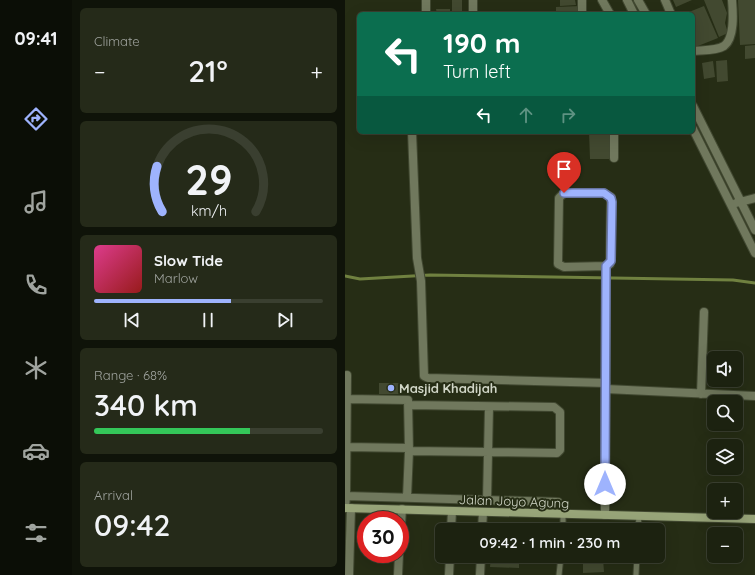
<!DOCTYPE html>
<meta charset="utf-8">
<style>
:root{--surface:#1c2210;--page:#252a19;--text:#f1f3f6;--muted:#a0a49f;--line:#3a3f30;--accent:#9eb3fd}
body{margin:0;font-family:Quicksand,sans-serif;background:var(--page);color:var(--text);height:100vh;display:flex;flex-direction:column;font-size:15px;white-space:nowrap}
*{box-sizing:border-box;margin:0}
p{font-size:13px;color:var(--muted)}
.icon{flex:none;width:22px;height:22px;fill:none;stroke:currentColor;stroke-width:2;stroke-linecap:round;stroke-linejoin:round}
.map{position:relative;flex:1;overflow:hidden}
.side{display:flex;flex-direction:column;gap:8px;padding:8px;background:#0f1309;width:273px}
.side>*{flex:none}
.top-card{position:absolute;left:12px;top:12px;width:338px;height:122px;border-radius:6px;box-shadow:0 4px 16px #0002,0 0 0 1px var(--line);background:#0b6e4f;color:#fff;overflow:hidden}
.tools{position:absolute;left:362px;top:351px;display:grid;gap:8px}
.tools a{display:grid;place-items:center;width:36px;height:36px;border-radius:6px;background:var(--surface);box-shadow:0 4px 16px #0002,0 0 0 1px var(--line);font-size:20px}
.speed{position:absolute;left:12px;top:511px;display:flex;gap:8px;font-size:20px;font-weight:700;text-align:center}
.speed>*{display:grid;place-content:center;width:52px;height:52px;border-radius:50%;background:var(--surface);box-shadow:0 4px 16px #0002,0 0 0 1px var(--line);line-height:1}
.speed .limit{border:6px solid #d22;background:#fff;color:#111}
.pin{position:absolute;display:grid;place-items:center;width:34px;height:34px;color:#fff;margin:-41px -17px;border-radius:50% 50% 50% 0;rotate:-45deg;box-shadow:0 0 4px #0007}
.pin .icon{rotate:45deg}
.me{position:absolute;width:44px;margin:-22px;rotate:0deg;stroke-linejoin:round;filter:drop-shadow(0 0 3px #0008)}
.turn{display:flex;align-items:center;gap:14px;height:84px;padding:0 20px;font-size:18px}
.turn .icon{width:52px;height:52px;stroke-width:2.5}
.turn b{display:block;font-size:28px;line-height:34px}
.lanes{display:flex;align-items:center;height:38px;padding:0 20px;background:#0003;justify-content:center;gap:20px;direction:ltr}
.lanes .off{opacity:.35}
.big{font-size:30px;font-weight:600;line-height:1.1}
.side .card{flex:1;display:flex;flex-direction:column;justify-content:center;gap:6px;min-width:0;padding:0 14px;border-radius:6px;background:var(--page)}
.side .dial{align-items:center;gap:0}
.dial svg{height:104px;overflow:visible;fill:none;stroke:var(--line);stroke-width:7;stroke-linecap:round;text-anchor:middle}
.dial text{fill:var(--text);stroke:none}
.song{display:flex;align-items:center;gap:12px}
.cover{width:48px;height:48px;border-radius:6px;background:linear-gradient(135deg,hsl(330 70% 55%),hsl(0 70% 35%))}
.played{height:4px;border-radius:2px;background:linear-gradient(90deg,var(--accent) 60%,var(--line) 60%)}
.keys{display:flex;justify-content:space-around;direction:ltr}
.heat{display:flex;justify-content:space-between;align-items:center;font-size:22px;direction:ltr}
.charge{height:6px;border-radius:3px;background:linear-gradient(90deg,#34c759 68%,var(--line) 0)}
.trip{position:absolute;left:90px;top:523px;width:230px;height:40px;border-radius:6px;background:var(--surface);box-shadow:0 4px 16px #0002,0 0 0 1px var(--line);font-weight:600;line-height:40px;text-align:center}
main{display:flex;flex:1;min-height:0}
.dock{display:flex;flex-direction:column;width:72px;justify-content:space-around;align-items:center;background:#0b0e06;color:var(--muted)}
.dock .icon{width:28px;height:28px}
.dock .on{color:var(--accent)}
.dock b{font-size:18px;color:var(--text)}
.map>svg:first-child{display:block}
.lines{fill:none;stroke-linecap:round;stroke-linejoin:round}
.stream{stroke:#708140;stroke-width:3}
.building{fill:#424930}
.service-casing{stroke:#414831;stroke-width:7}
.minor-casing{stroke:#414831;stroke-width:10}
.secondary-casing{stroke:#414831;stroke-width:10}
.service{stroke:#70785d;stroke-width:5}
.minor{stroke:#70785d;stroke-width:8}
.secondary{stroke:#98a579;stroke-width:8}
.route-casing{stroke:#6774a4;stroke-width:10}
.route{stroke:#9eb3fd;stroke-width:7}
.poi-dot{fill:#9eb3fd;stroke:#262d15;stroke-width:1.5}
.labels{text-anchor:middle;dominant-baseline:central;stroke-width:4;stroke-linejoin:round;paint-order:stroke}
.poi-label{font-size:13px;font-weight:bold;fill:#d1d6c7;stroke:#262d15;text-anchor:start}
.street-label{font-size:13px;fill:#d1d6c7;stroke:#262d15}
</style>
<main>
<nav class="dock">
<b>09:41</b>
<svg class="icon on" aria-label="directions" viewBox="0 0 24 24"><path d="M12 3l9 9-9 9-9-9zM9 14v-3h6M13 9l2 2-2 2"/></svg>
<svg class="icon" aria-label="music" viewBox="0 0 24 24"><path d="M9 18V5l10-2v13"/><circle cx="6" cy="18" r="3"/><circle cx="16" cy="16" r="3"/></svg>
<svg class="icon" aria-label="phone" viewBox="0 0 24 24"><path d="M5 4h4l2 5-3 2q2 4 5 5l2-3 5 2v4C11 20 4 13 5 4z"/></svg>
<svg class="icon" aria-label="climate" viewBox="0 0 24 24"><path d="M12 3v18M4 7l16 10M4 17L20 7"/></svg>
<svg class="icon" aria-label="car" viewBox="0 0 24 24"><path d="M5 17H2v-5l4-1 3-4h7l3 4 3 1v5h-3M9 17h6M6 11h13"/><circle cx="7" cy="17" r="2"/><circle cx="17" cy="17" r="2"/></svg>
<svg class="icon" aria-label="filters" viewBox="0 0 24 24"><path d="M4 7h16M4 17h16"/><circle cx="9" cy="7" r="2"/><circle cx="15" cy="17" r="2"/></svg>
</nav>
<section class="side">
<div class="card"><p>Climate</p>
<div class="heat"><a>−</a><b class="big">21°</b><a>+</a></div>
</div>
<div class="card dial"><svg viewBox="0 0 100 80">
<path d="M14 69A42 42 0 1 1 86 69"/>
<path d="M14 69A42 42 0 0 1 10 34" stroke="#9eb3fd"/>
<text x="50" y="56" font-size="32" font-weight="700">29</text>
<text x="50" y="72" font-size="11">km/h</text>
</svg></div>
<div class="card">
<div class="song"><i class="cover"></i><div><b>Slow Tide</b><p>Marlow</p></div></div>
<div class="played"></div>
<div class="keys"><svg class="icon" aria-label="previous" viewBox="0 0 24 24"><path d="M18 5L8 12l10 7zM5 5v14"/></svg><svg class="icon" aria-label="pause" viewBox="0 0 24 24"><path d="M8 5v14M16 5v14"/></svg><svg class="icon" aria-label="next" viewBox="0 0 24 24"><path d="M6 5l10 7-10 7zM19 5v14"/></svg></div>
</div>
<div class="card"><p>Range · 68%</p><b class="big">340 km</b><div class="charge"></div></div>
<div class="card"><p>Arrival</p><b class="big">09:42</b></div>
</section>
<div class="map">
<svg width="410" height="575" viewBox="0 0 410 575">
<rect width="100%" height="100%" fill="#262d15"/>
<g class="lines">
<path class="stream" d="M0 276 15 279 85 275 388 280 410 283"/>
</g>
<path class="building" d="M107 0H117V14H107Z
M215 0H230L231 5 215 6Z
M328 0H347L331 7Z
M359 0H377L382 13 380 23 383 33 374 37Z
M393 0H410V44L395 45Z
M236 6V14H211V7Z
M359 6 373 38 348 48V14H339Z
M91 9H105V14H92Z
M410 45V58L400 59V46Z
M382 60 383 81 372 82 371 61Z
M368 61 370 77 359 79 357 63Z
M244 132H264V159H245Z
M34 383H57V394H34Z
M146 556 174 557V568L145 567Z
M238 558H258L259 572 238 573Z"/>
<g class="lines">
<g class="service-casing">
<path id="service" d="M218 530V514
M293 530 294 516
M214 575 216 556
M291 575 292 556"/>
</g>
<g class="minor-casing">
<path id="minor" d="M81 0V14
M128 0V14
M257 0 265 14
M282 0 289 14
M293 0 301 14
M320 0 326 14
M237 14V0
M348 51C358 50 371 51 379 46 390 38 388 12 387 0
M348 106 410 230
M348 129 410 253
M67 132 72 258 76 281 79 376 83 378 261 383
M269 132V158
M219 193H259L266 197 265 264 261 266 219 267 213 264 214 198Z
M391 203 410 198
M261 389 410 396
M356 394 359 312
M2 399 63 400 64 451 212 453 215 450V412L209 407 64 405
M1 447 64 448
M1 496 2 375
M62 497 64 451
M142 500 144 407
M0 508 1 496 213 502
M260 515 261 266
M106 530 107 511
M137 530 138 512
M55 540 57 509
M4 575 6 508
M53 575 54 554
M104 575 105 556
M135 575 136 556"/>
</g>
<g class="secondary-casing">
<path id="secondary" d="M0 508 410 519"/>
</g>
<use href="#service" class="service"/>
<use href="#minor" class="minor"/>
<use href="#secondary" class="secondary"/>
</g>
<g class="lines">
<g class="route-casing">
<path id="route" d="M219 193H259L266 198 267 202 266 261 261 266 260 484"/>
</g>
<use href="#route" class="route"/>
</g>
<circle class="poi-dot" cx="46" cy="388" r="4"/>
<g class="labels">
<g class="poi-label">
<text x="54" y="388">Masjid Khadijah</text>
</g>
<g class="street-label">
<text transform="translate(169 501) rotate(2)">Jalan Joyo Agung</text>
</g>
</g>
</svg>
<div class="tools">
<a><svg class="icon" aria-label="sound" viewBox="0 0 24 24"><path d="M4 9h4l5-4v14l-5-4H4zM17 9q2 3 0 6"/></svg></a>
<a><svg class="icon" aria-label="search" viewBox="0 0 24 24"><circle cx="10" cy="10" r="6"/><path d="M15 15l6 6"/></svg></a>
<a><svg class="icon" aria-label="layers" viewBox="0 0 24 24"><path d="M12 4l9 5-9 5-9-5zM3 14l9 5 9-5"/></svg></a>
<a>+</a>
<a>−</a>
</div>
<div class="speed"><div class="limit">30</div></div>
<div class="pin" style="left:219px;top:193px;background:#d93025"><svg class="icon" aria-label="arrive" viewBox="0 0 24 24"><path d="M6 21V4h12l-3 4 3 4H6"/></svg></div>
<svg class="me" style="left:260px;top:484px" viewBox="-20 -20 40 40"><circle r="19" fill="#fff"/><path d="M0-13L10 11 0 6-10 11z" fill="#9eb3fd"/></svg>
<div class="trip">09:42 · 1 min · 230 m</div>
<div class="top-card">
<div class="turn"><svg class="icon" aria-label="left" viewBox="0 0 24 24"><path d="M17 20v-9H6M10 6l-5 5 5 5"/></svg><div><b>190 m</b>Turn left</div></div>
<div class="lanes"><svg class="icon" aria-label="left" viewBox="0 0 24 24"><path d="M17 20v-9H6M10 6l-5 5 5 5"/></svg><svg class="icon off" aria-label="ahead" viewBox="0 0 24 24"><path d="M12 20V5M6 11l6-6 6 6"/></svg><svg class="icon off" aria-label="right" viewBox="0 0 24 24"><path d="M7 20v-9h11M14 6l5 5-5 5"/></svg></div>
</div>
</div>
</main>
